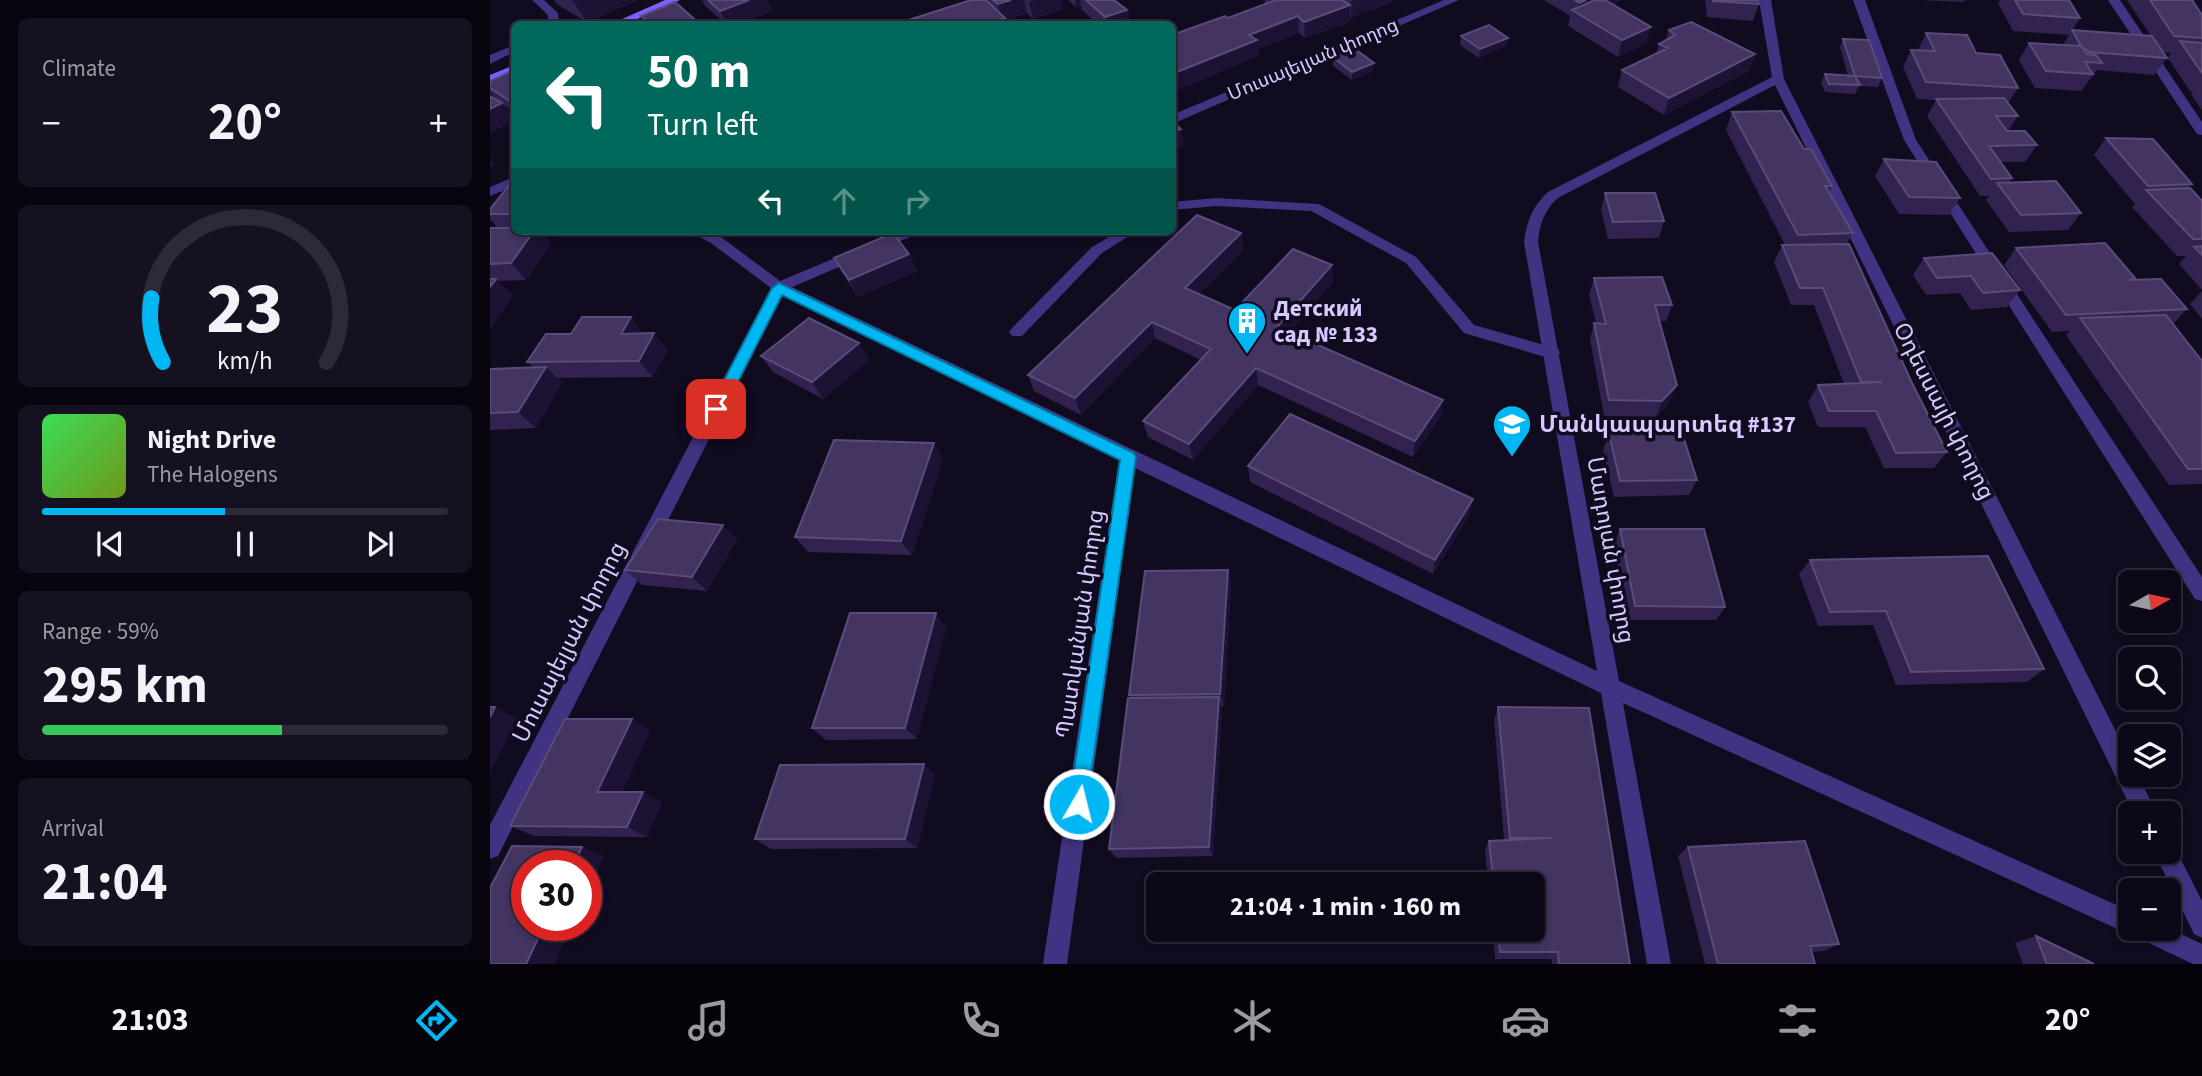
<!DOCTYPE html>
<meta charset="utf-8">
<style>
:root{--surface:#0d0817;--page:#161120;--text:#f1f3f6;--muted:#9a9aa1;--line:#2d2936;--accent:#00b7f4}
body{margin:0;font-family:"Source Sans 3","Noto Sans Armenian",sans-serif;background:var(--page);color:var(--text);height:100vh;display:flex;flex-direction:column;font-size:26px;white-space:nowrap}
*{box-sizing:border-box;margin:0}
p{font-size:23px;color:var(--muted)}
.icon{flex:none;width:38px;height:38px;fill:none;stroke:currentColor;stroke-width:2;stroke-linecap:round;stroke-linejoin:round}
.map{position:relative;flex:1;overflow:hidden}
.sheet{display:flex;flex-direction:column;gap:18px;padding:18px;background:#07040d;width:490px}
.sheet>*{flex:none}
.guide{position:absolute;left:21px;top:21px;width:665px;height:214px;border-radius:10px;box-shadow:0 4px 10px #0003,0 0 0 2px var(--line);background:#00695c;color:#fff;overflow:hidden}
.needle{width:46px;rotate:81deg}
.controls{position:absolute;left:1628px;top:570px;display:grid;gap:14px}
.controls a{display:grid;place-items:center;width:63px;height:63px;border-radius:10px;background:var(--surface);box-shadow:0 4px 10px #0003,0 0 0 2px var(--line);font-size:35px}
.speed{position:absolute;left:21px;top:850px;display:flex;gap:14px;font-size:35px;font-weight:700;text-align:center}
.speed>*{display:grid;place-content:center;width:91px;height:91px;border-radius:50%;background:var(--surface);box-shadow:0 4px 10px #0003,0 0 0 2px var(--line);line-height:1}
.speed .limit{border:10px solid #d22;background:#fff;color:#111}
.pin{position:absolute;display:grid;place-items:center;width:60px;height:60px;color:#fff;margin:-30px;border-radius:14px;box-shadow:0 4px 10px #0006}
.me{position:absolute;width:77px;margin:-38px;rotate:8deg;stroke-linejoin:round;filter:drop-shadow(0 0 5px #0008)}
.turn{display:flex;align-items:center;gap:24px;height:147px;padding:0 21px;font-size:32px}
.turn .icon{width:91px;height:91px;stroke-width:2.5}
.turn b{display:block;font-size:49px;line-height:60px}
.lanes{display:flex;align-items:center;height:66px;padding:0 21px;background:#0003;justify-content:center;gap:35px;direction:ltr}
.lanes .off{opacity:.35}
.big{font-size:52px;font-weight:700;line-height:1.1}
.sheet .card{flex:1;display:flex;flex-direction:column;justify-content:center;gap:10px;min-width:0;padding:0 24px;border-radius:10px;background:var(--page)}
.sheet .dial{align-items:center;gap:0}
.dial svg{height:182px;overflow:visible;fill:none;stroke:var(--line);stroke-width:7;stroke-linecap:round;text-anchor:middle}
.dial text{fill:var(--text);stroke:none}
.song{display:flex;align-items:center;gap:21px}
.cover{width:84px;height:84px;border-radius:10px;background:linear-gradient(135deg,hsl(130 70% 55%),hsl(80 70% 35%))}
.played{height:7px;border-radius:4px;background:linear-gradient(90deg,var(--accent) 45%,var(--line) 45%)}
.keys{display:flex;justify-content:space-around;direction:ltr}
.heat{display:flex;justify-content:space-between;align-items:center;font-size:38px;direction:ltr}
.charge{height:10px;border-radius:5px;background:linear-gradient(90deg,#34c759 59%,var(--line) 0)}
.trip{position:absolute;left:656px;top:872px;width:399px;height:70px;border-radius:10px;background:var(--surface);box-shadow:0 4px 10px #0003,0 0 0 2px var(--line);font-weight:700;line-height:70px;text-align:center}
.tab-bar{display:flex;height:112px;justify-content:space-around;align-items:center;background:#050309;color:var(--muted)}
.tab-bar .icon{width:49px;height:49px}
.tab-bar .active{color:var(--accent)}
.tab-bar b{font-size:32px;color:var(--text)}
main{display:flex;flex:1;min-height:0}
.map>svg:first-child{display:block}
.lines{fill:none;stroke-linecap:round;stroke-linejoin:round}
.lane{fill:#413282;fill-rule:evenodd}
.street{fill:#413282;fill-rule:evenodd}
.secondary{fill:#7c60ff;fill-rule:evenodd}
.wall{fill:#31224f}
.shaded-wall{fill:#1d1134}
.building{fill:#433462;stroke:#5a4b7b;stroke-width:2}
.route{fill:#00b7f4;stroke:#00779f;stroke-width:2}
.labels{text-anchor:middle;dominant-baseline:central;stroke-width:7;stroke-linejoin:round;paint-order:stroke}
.far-street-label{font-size:19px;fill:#d7c9ff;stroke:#110b1f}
.poi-label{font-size:23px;font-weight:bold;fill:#d7c9ff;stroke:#110b1f;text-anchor:start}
.street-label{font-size:23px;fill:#d7c9ff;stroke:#110b1f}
</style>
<main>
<section class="sheet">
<div class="card"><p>Climate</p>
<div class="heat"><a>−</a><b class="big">20°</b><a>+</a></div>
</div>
<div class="card dial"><svg viewBox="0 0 100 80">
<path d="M14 69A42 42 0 1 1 86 69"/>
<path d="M14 69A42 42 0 0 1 9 41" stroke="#00b7f4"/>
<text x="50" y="56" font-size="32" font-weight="700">23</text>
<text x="50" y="72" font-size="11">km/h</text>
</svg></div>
<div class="card">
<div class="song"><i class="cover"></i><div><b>Night Drive</b><p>The Halogens</p></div></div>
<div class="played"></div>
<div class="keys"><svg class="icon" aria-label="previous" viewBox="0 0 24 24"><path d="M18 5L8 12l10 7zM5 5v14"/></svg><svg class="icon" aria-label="pause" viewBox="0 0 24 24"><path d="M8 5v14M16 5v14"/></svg><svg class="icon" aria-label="next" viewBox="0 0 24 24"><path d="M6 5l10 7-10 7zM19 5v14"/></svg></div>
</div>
<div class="card"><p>Range · 59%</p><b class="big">295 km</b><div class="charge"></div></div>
<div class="card"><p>Arrival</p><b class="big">21:04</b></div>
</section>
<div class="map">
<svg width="1712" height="964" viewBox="0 0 1712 964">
<rect width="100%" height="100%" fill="#110b1f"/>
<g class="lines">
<path class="lane" d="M42 0H54L68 13 69 24H57L59 21 57 14Z
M24 45V52L0 64V55Z
M726 198 829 204 926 257 984 325 1068 349 1070 353 1062 359 974 333 916 263 821 211 726 206 682 210V202Z
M629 231H647L612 253 532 336H522L519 332 522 328 602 247Z"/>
<path class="street" d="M954 0H969L682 124V115Z
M1269 0H1281L1294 79 1640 759V775H1648L1667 814H1644L1285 85 1068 198C1054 211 1050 223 1048 242L1129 681 1640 911V929L1678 928 1712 944V964H1703L1646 937 1644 933 1640 935 1632 931 1133 703 1181 964H1157L1111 693 645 468 577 964H553L629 460 292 295 8 856 0 859V825L281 288 221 243 199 231H218L231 237 290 281 409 231H429L427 234 302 287 1107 671 1034 242C1037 221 1042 207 1058 192L1282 77Z
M1363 0H1375L1426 140 1712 577V601L1705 599 1414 140Z
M1618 0H1630L1712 122V135L1707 134Z
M24 177V186L0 196V187Z
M1678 842 1683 844 1712 901V938L1704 934 1664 852H1678Z"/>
<path class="secondary" d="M175 0H190L136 24H121Z
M24 65V73L0 83V75Z"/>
</g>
<path class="wall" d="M64 0H148L97 22 68 5Z
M212 0H277L283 11 247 24H236L215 6Z
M499 0H571L573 9 543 19 537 13 516 20 517 24H406L501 5Z
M578 0H624L637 10 640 24H608L592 10 591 6 586 7Z
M775 0H902V2L860 18V22L815 38 809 33 768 49V56L683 92 685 102 682 103V35L738 18 775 4Z
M1054 0H1132L1126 1V4L1123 5 1156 44 1128 57 1078 26 1080 16Z
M1215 0H1268L1269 4 1263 21 1217 17Z
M1429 0H1475L1473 2Z
M1510 0H1579L1590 18 1579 35 1523 31 1508 3Z
M1637 0H1705L1703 2 1712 15V110L1701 94 1703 92 1700 91 1678 58 1681 53 1673 52 1677 58 1664 75 1607 70 1591 91 1545 88 1529 60 1539 43 1573 45 1582 30 1661 36Z
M151 16 210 24H156Z
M1179 30 1265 54 1259 71 1174 115 1128 87 1132 70 1166 54 1169 44 1176 40Z
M1436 33 1486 53 1528 88 1518 103 1528 116 1518 131 1547 145 1535 162H1511L1522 178 1519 183 1591 213 1578 230 1519 232 1496 200 1499 196H1490L1437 116 1446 100 1427 99 1413 67 1421 50H1428Z
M971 36 1018 38 1016 46 989 58 970 45Z
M1353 39 1392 78 1388 87 1369 86 1365 94 1335 92 1331 83 1335 74 1358 76 1350 47Z
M843 57 884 63V71L862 80 843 66Z
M24 70V112L14 105 24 120 0 133 6 100 0 92V81Z
M1242 112 1314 149 1342 186 1339 193 1363 233 1356 244 1422 383 1457 452 1444 468H1394L1375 427H1328L1318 402 1328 385 1354 384 1324 305H1301L1284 262 1292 245H1295L1236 130Z
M1616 138 1702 184 1698 188 1712 201V290L1689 264 1696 256H1687L1642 207 1646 203H1644L1604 155Z
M1394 159 1470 198 1459 215 1409 214 1385 176Z
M24 183V231H53H49L61 244 36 280 8 281 23 296 0 328V228H8L0 219V209Z
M1115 193 1174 221 1169 238 1118 239 1111 210Z
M751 233 753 250 709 294 745 310 842 265 843 282 799 332 951 416 923 457 768 385 703 460 658 437 653 421 711 360 665 338 591 415 544 391 538 375Z
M1526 248 1645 278 1644 280 1697 309 1683 324 1712 361V484L1679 485 1576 335 1580 331 1562 332 1514 265Z
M419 254 427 271 368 297 353 274 344 258Z
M1434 258 1530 290 1517 307 1481 310 1470 293 1436 295 1423 275Z
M1104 278 1182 305 1176 321H1169L1180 402 1166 417 1114 416 1100 339 1104 323H1106L1099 295Z
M1712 291V319L1700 304Z
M155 334 178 350 163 377 67 378 72 383 46 428 0 430V369L43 367 37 362Z
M369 343 379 360 333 399 283 372 271 356Z
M1119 434 1207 480 1199 495 1124 497 1113 450Z
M453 459 422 555 318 552 305 537Z
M758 466 980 514 943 574 760 482Z
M1130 529 1235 607 1226 620H1138L1124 544Z
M247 540 217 591 152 585 135 570Z
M1320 560 1554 669 1537 682 1406 685 1383 625 1328 626 1309 574Z
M738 570 741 584 734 706H731L732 709 723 856 626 858 619 849 641 698 639 695Z
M456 627 427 739 336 740 322 728Z
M1008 707 1140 964H1062L1061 959H1005L1003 929H1043V884H998L995 850 999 841 1014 840 1004 720Z
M142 719 160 731 132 792 172 802 157 837 44 836 20 826Z
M445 775 427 848 281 849 265 839Z
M1198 847 1349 944 1334 951 1321 952 1325 964H1215L1188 856Z
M1546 936 1604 964H1533L1525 943Z"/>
<path class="shaded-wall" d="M82 0H148L97 22Z
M259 0H277L283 11 247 24H238L230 11Z
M521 0H534L537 13 516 20 517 24H495L512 19 508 4Z
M545 0H571L573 9 543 19 539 2Z
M585 0H590L591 6 586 7Z
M865 0H902V2L861 18V2Z
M1096 0H1127L1126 4 1093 17 1087 13 1089 3Z
M860 5V22L815 38 814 22Z
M637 10 640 24H617L615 17Z
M808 16 809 33 768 49V56L683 92 685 102 682 103V74L759 35Z
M1161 27 1156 44 1128 57 1132 40Z
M1018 38 1016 46 989 58 990 49Z
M1265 54 1259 71 1174 115 1179 98Z
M884 63V71L862 80V72Z
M24 99V107L20 101Z
M12 103 24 120 0 133V109Z
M691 129 694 146 682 150V132Z
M0 158 5 164 0 167Z
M44 231H49L61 244 36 280 21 263Z
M751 233 753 250 698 305 695 288Z
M419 254 427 271 368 297 359 280Z
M842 265 843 282 788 344 787 327Z
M6 279 23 296 0 328V287Z
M141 317 155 334H131Z
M662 322 665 338 591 415 585 398Z
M164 333 178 350 163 377 149 361Z
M369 343 379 360 333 399 322 382Z
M56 367 72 383 46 428 28 412Z
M766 368 768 385 703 460 699 444Z
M1187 385 1180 402 1166 417 1172 401Z
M953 400 951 416 923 457 925 441Z
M444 443 453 459 422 555 411 541Z
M983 499 980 514 943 574 945 560Z
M233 525 247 540 217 591 202 577Z
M738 570 741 584 734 706 730 694Z
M446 613 456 627 427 739 415 728Z
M729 697 732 709 723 856 719 847Z
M5 707 28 719 0 773V717Z
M142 719 160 731 128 802 107 792Z
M434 764 445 775 427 848 415 839Z
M153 792 172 802 157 837 137 827Z
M92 847 114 856 96 894V866H83Z
M54 926H82L64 964H36Z"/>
<path class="building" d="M218 0H259L230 11Z
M481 0H496L515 18 495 24H489L486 22 479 24H406Z
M503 0H521L508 4Z
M596 0H624L637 10 615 17Z
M786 0H852L860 5 814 22 808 16 759 35 767 40 682 74V35L735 16 738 18Z
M1085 0H1096L1089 3Z
M1105 0H1115L1161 27 1132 40 1082 10Z
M1223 0H1268L1269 4 1223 1Z
M1525 0H1579L1590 18 1533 14Z
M1660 0H1702L1712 15V38L1684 36Z
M185 2 210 24H162L151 16Z
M1201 22 1265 54 1179 98 1132 70 1178 48 1169 44 1185 35 1179 30Z
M999 25 1018 38 990 49 971 36Z
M1582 30 1662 36 1677 58 1599 52 1591 46 1597 54 1606 55 1612 63 1595 62 1603 74 1556 71 1539 43 1591 46Z
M1436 33 1477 35 1486 53 1510 55 1528 88 1436 82 1421 50 1445 51Z
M1353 39 1379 40 1392 78 1365 76Z
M1690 41 1712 43V73Z
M865 49 884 63 862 72 843 57Z
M24 70V99L20 101 0 88V81Z
M1335 74 1365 76 1370 85 1339 84Z
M0 96 12 103 0 109Z
M1514 98 1528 116H1506L1517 131H1535L1547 145 1499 146 1522 178 1501 179 1446 99Z
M1291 111 1314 149H1321L1342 186H1335L1363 233 1308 235 1242 112Z
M682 121 691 129 682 132Z
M1616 138 1663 139 1702 184 1658 186Z
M1394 159 1446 162 1470 198 1419 197Z
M1566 181 1591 213 1531 215 1507 183Z
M21 183H24V214H0V209Z
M1700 188 1712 201V239H1703L1656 190Z
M1115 193H1165L1174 221 1123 222Z
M707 215 751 233 695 288 745 310 803 249 842 265 787 327 953 400 925 441 766 368 699 444 653 421 721 349 662 322 585 398 538 375Z
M0 228H24V231H44L21 263 0 264Z
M403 233 419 254 359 280 344 258Z
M1615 243 1645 278 1639 280 1671 279 1697 309 1576 315 1526 248Z
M1359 244 1422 383 1457 452 1406 453 1386 411H1339L1328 385 1392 382H1371L1333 288H1310L1292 245Z
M1712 246V255L1704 247Z
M1502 253 1530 290 1493 293 1481 276 1447 278 1434 258Z
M1172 277 1182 305H1165L1187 385 1172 401 1119 400 1104 323 1116 324 1104 278Z
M0 279H6L0 287Z
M1676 315 1712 361V469H1698L1590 318Z
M92 317H141L131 334 164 333 149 361 37 362 56 334H81Z
M319 318 369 343 322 382 271 356Z
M56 367 28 412 0 413V369Z
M800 414 983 499 945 560 758 466Z
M1192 433 1207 480 1130 481 1119 434Z
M344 440 444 443 411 541 305 537Z
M168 519 233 525 202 577 135 570Z
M1130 529H1214L1235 607 1145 606Z
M1498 556 1554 669 1421 672 1396 611 1340 612 1320 560Z
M738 570 730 694 639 695 655 571Z
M360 613H446L415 728H322Z
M729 697 719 847 619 849 638 698Z
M0 707H5L0 717Z
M1008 707 1099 708 1140 964H1069L1068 952H1010L1008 929H1043V884H1004L999 841 1062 838H1020Z
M75 719H142L107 792H153L137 827 20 826Z
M434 764 415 839H265L290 765Z
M1315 841 1349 944 1320 946 1325 964H1228L1198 847Z
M22 846 92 847 83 866H37V926H54L36 964H0V888Z
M1546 936 1604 964H1557Z"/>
<path class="route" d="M289 283 644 453 646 457 596 811 589 814 582 811 579 804 630 460 292 295 232 413H221L219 409 282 288Z"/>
<defs>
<g id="building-pin" transform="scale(2.0125)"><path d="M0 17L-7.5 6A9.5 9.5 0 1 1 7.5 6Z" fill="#00b7f4" stroke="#110b1f"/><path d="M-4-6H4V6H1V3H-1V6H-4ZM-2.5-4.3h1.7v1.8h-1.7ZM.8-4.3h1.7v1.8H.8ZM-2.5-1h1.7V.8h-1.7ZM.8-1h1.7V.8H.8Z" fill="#fff"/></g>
<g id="school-pin" transform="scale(2.0125)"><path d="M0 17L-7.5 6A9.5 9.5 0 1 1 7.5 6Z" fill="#00b7f4" stroke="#110b1f"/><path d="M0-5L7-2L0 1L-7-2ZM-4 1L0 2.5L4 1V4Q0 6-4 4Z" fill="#fff"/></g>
</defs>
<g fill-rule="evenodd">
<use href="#building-pin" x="757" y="321"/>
<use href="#school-pin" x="1022" y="424"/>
</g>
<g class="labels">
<g class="far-street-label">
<text transform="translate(823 60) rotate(-23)">Մուսայելյան փողոց</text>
</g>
<g class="poi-label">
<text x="784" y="308">Детский<tspan x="784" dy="26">сад № 133</tspan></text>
<text x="1049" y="424">Մանկապարտեզ #137</text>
</g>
<g class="street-label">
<text transform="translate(1454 411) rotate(63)">Օդեսսայի փողոց</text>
<text transform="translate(1121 550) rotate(80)">Մադոյան փողոց</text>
<text transform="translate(590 624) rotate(-82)">Պատկանյան փողոց</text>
<text transform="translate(79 642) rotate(-63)">Մուսայելյան փողոց</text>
</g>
</g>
</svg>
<div class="controls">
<a><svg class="needle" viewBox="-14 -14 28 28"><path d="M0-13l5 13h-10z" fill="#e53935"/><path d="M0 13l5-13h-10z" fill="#9a9aa1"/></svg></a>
<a><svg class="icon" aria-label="search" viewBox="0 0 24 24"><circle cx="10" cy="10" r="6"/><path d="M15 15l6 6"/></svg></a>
<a><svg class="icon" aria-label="layers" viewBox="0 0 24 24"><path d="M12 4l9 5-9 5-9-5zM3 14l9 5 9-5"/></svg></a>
<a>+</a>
<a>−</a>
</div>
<div class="speed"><div class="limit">30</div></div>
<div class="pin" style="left:226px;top:409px;background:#d93025"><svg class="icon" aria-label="arrive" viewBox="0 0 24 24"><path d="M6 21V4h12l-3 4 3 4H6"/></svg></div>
<svg class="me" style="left:589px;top:804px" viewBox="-20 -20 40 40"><circle r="17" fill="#00b7f4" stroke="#fff" stroke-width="3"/><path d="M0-11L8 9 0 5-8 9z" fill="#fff"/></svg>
<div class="trip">21:04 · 1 min · 160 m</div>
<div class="guide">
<div class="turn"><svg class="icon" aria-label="left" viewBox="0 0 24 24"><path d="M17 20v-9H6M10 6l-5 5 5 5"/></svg><div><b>50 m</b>Turn left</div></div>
<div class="lanes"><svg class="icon" aria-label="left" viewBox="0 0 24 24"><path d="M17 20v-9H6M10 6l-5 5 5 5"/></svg><svg class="icon off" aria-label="ahead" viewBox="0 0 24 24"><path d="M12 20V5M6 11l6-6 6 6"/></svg><svg class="icon off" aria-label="right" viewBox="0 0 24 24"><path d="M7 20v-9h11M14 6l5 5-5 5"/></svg></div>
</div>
</div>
</main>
<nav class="tab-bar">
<b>21:03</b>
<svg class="icon active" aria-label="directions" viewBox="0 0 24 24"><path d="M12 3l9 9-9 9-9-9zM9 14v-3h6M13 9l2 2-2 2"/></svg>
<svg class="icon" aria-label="music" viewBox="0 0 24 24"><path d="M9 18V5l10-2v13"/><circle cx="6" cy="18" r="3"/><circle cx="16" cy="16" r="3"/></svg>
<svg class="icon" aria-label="phone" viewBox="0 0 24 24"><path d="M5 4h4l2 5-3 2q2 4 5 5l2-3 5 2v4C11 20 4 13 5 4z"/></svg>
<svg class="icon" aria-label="climate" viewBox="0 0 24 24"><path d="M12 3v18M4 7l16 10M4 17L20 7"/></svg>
<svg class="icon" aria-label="car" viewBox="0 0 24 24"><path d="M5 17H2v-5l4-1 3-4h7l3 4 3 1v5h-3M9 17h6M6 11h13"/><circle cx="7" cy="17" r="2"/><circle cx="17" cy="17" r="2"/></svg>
<svg class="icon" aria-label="filters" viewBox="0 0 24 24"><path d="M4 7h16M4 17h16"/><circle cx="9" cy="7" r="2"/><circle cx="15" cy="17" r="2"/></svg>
<b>20°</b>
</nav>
